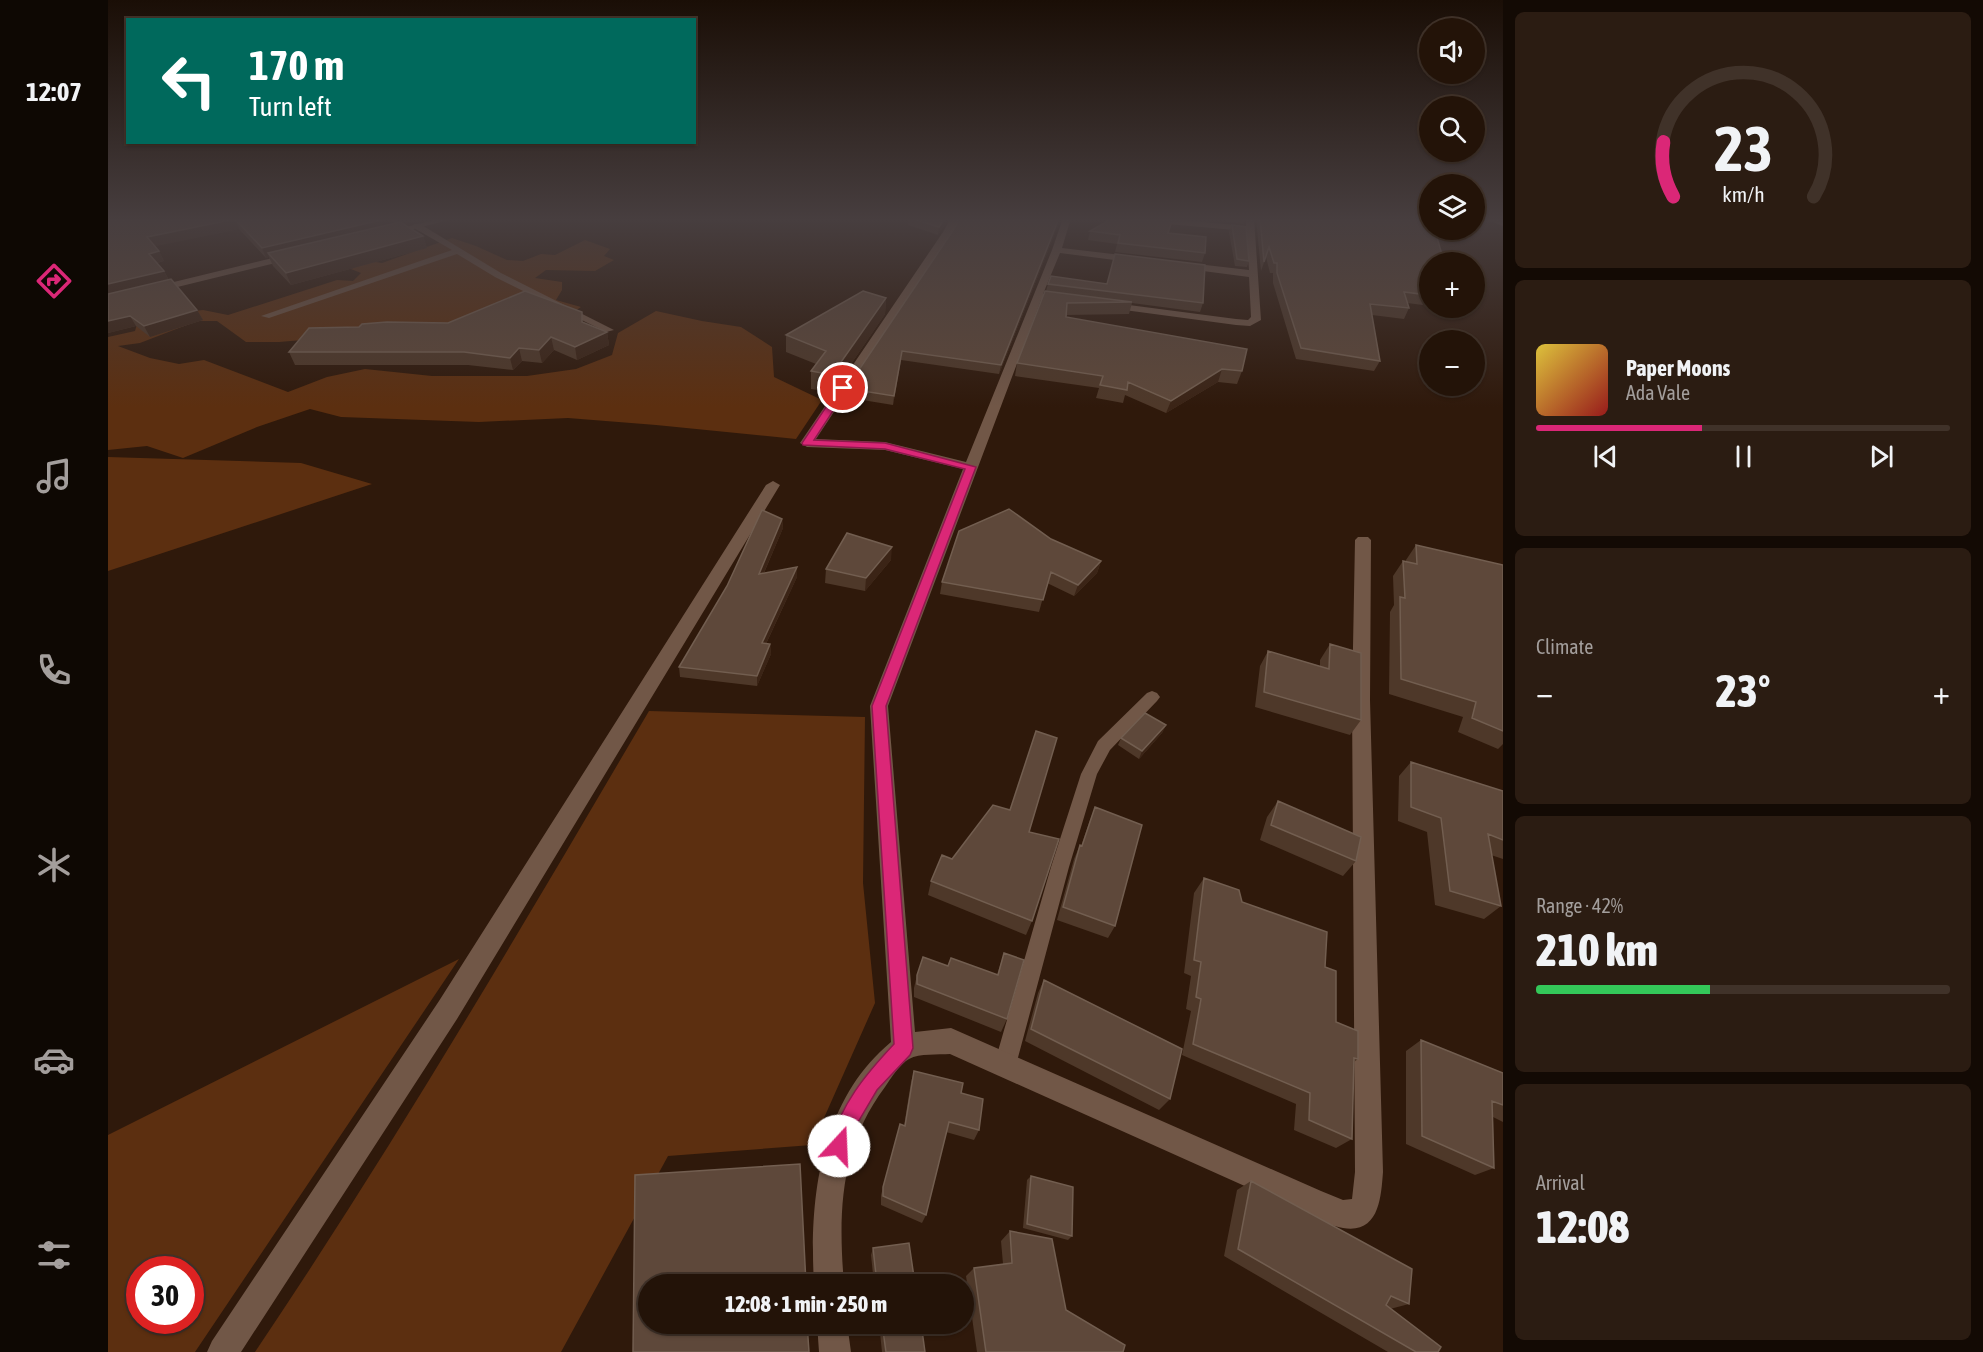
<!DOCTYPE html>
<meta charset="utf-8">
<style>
:root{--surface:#231308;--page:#2b1c12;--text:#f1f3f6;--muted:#a39e9c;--line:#403229;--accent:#db2777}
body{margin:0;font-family:"Asap Condensed",sans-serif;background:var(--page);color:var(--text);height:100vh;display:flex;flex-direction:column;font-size:22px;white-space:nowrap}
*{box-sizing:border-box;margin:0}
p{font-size:20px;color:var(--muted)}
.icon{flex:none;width:33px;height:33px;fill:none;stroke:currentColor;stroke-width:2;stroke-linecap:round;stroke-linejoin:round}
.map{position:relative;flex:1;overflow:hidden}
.side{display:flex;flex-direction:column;gap:12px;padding:12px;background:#130a04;width:480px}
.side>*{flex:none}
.guide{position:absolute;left:18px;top:18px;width:570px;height:126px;border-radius:0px;box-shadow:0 2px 4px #0004,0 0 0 2px var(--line);background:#00695c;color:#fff;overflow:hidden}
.tools{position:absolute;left:1311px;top:18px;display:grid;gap:12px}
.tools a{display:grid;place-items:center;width:66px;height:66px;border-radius:50%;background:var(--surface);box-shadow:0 2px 4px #0004,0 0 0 2px var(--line);font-size:30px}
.speed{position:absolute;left:18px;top:1256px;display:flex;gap:12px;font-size:30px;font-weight:700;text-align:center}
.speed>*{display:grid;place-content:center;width:78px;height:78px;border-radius:50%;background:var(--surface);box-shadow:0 2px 4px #0004,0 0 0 2px var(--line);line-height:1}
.speed .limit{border:9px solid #d22;background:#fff;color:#111}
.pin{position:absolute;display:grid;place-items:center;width:51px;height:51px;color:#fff;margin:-26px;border:3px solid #fff;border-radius:50%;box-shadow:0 2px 6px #0007}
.me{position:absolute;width:66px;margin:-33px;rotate:20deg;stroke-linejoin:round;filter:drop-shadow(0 0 4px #0008)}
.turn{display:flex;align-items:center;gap:21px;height:126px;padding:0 24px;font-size:27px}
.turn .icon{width:78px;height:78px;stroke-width:2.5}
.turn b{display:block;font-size:42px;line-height:51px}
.big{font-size:45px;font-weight:800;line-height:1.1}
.side .card{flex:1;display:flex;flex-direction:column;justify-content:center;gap:9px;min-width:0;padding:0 21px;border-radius:9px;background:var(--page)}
.side .dial{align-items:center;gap:0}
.dial svg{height:156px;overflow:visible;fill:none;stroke:var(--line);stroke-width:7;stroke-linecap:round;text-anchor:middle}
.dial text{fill:var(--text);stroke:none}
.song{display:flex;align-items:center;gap:18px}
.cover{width:72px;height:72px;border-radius:9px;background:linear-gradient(135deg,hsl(50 70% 55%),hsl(0 70% 35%))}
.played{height:6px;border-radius:3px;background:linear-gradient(90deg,var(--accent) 40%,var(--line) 40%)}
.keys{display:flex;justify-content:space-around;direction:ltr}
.heat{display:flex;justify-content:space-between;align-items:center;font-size:33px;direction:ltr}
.charge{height:9px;border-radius:4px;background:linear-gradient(90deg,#34c759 42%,var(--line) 0)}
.trip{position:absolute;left:530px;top:1274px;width:336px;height:60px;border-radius:30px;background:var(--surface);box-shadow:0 2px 4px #0004,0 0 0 2px var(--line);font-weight:800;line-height:60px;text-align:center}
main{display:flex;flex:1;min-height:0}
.tabs{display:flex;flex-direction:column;width:108px;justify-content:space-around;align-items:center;background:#0e0803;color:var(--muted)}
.tabs .icon{width:42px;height:42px}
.tabs .selected{color:var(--accent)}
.tabs b{font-size:27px;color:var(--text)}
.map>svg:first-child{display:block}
.green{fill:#5c2f10;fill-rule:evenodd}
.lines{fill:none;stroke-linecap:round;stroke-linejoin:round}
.lane{fill:#715747;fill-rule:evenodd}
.street{fill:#715747;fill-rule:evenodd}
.wall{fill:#4e3829}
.shaded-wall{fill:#3b2416}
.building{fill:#5e483a;stroke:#725e50;stroke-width:1.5}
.route{fill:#db2777;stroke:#8e194d;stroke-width:1.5}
</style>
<main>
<nav class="tabs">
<b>12:07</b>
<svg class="icon selected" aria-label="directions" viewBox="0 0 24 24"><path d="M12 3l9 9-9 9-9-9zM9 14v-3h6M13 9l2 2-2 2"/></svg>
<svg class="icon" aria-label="music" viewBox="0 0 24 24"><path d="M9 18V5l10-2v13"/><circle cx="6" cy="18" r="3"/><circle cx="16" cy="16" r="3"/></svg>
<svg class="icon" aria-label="phone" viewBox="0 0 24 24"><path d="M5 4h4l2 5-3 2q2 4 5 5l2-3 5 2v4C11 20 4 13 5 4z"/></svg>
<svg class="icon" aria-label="climate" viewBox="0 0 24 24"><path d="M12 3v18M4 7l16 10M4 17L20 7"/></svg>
<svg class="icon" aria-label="car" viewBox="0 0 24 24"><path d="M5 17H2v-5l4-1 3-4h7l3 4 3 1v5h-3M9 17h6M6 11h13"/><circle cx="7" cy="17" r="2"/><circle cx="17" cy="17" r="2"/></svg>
<svg class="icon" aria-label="filters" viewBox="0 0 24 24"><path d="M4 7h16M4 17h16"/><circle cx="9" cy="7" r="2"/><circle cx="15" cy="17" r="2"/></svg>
</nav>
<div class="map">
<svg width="1395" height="1352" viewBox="0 0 1395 1352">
<rect width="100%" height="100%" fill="#2f190b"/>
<path class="green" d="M344 238 368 246 399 260 415 261 433 254 447 255 477 240 502 249 496 256 506 260 487 271 438 270 427 278 454 282V290L448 300 473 307 457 318 171 342H138L109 321H89L32 343 10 346 42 358 71 364 96 360 180 392 219 377 257 369 324 376H419L468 369 504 355 510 333 548 311 594 321 633 327 664 347 666 377 714 400 688 439 548 425 460 418 371 422 233 417 202 409 149 427 75 458 39 446 0 450V337L27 331 31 317 95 310 120 315 229 280 245 281 253 273 243 269 261 261 274 263Z
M0 457 193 463 264 484 0 571Z
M541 711 757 717 755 883 767 1003 704 1145 560 1156 453 1352H147C287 1144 414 927 541 711Z
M351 959 87 1352H0V1135ZM32 1269H82V1320H32Z"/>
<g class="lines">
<path class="lane" d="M306 224H312L393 273 506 330 498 332 387 277 349 254 161 318 153 316 344 250 306 228Z
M1044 691 1049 693 1052 697 1049 701 1002 750 989 774 961 867 908 1065 905 1073 897 1076 889 1073 886 1065 943 867 973 774 990 741 1039 693Z"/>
<path class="street" d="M334 218H348L279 236 274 233Z
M843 218H851L845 232 708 439 777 442 858 462 944 250 955 218H963L954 248 1030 257 1035 260 1030 263 952 253 935 294 943 297 933 300 780 706 807 1032 843 1028 1213 1191 1235 1200 1244 1199 1247 1172 1244 700 1247 540 1250 537H1260L1263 540 1262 700 1275 1172C1273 1198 1271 1234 1235 1228 1223 1226 1210 1219 1199 1214L842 1054C830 1055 812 1053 801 1059 792 1064 783 1078 777 1087 732 1147 730 1212 736 1284H706C701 1198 712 1101 783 1042L762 706 855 469 777 450 699 447 692 443 835 232Z
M1022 218H1051L1138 226V218H1146L1153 320 1142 326 1128 325 994 307V303L998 302 1128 319 1140 320 1143 317 1141 277 1072 268 1067 265 1072 262 1141 270 1138 231 1026 221Z
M1379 218 1395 220V226L1380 220Z
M185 253 188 254V258L0 304V298Z
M665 481 672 485 349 1019 133 1352H99L104 1341 331 1001 658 485Z
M709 1323H739L743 1352H711Z"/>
</g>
<path class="wall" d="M0 218 273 220 275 226 286 223 278 218H321L295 224 315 236 319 248 183 285 165 266 161 257 158 258 131 229 46 246 51 251 56 261 49 263 56 271 61 280 89 310 95 320 42 337 28 326 0 333Z
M801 218H841L830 235 800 225Z
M851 218H953L891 374 793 360 785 405 742 398V396L740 395V386L848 226Z
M1119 218H1138L1136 224 1120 222Z
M1148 218H1322V295L1320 294 1315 305 1299 303 1301 308 1296 319 1264 315 1272 361 1266 371 1188 359 1165 283V273H1162L1158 257 1153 271Z
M1124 225 1141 261 1139 267 1127 266 1121 232Z
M982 231 1060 233 1097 253 1094 262 1007 252 1009 244 980 240Z
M940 284 1095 303 1092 312 1024 303 1021 314 958 315V317L1134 371 1129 384 1110 382 1058 413 1017 395 1015 403 988 398 991 388 907 376 909 363 938 291Z
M778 298 777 314 724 392 703 389V371L708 364 678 352V335Z
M340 323H476L499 332 501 345 469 360 446 350 434 363 414 361 405 370 360 365H187L181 352 251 327Z
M674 519 675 528 656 573 689 577 658 644H662L663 654 649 686 572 677 571 667Z
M943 539 993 561 989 573 966 596 939 583 931 612 832 594 834 582Z
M1308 545 1395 565V744L1390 749 1350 732 1355 717 1281 694 1282 612 1286 605 1285 576 1295 561 1298 562V560Z
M783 560 757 591 717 583 718 569Z
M1222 644 1253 720 1242 735 1147 707 1152 666 1160 651 1212 666V660Z
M1058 725 1054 733 1031 759 1010 745 1013 738Z
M1303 762 1395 791V859L1383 855 1393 906 1376 919 1327 905 1319 832 1290 821 1291 776Z
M1170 801 1248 861 1235 876 1152 840 1159 817Z
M987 807 1007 926 1000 938 949 920 966 859 972 845 973 846 982 820Z
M921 832 924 921 918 935 820 895 823 881 844 859Z
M1096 878 1134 902 1217 967 1228 1022 1250 1059 1246 1062 1244 1139 1228 1148 1186 1130 1188 1104 1074 1055 1083 1011 1078 1009 1083 976 1076 973 1086 893Z
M896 953 899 1019 893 1032 806 997V988L809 975 840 966 889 975Z
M936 980 1062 1099 1051 1110 917 1041 930 993Z
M1313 1040 1395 1073V1122L1385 1117 1386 1168 1367 1175 1298 1144V1051Z
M806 1071 853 1093 871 1130 866 1140 838 1132 818 1215 814 1223 773 1205V1195L792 1124 796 1126 803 1082Z
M923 1176 964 1236 960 1240 915 1228 919 1180Z
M1143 1181 1301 1304 1282 1309 1330 1352H1280L1116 1256 1129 1190Z
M902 1231 958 1310 1015 1352H869L858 1276 866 1268 895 1264 893 1241Z
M765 1248 807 1284H766L763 1255Z
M771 1323H813L817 1352H774Z"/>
<path class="shaded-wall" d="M287 218H321L289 225Z
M837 218H841L830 235 831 227Z
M951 218H953L891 374 893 365Z
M1367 218H1373L1366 222Z
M127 219 131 229 44 247 39 237Z
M273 220 276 230 160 253 161 257 158 258 154 248Z
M315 236 319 248 183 285 178 273Z
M51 251 56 261 46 263 41 254Z
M56 271 61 281 0 296V284Z
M778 298 777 314 724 392V375Z
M89 310 95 320 42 337 36 326Z
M22 316 28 326 0 333V321Z
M499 332 501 345 469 360 467 347Z
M443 337 446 350 434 363 431 350Z
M411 348 414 361 405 370 402 358Z
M794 351 793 360 785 405 786 396Z
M1114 369 1110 382 1058 413 1063 401Z
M674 519 675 528 651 584V574Z
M784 547 783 560 757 591 758 578Z
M993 561 989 573 966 596 970 585Z
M689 567V577L654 652V643Z
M662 644 663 654 649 686V676Z
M1058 725 1054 733 1031 759 1034 751Z"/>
<path class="building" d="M0 218H269L273 220 154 248 127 219 39 237 51 251 41 254 56 271 0 284Z
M802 218H837L831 227Z
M851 218H951L893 365 794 351 786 396 742 389 744 387 740 386 848 226Z
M1005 218H1065L1060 233 1098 237 1097 253 1010 243 1012 235 982 231Z
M1152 218H1322V230H1327L1336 262H1322V284L1315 283 1320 295 1296 292 1301 308 1262 304 1272 361 1193 348 1169 273V263H1166L1161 247 1156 262Z
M292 222 315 236 178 273 160 253Z
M1124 225 1138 227 1141 261 1129 259Z
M1007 254 1097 265 1095 303 940 284 943 276 999 284Z
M63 279 89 310 36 326 22 316 0 321V294Z
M417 291 474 312V322L499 332 467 347 443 337 431 350 411 348 402 358 356 352H181L201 328 251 327 254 324 279 322 340 323Z
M755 291 778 298 724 375 703 371 718 351 678 335Z
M937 291 1024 302 959 303 958 317 1139 349 1134 371 1114 369 1063 401 1020 382 1019 390 992 385 995 376 909 363Z
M901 509 943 539 993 561 970 585 943 572 935 600 834 582 851 531Z
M654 510 674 519 651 574 689 567 654 643 662 644 649 676 571 667 619 586Z
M739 533 784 547 758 578 718 569Z
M1308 545 1395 565V731L1364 718 1368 702 1293 679 1292 597 1297 598 1295 561 1309 564Z
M1222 644 1253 653V720L1156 692 1160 651 1221 669Z
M1037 713 1058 725 1034 751 1013 738Z
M928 731 949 738 921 832 951 839 924 921 823 881 834 855 844 859 885 805 902 810Z
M1303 762 1395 791V840L1380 834 1393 906 1342 891 1333 818 1303 807Z
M1170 801 1253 837 1248 861 1163 825Z
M987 807 1034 825 1007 926 955 907 972 845 974 846Z
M1096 878 1131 890 1134 902 1219 932 1217 967 1228 971V1022L1250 1031V1059L1246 1058 1244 1139 1201 1120 1202 1093 1085 1044 1093 999 1088 997 1093 962 1086 960Z
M896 953 916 960 899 1019 809 984V975L815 957 840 966 843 958 890 975Z
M936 980 1074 1049 1062 1099 923 1029Z
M1313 1040 1395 1073V1105L1384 1101 1386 1168 1314 1136Z
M806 1071 855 1083 853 1093 875 1099 871 1130 841 1122 818 1215 775 1196V1187L792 1124 797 1126Z
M692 1164 698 1284H540V1323H699L701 1352H525L527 1175Z
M923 1176 965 1187 964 1236 919 1224Z
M1143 1181 1304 1269 1301 1304 1283 1296 1278 1305 1333 1347 1330 1352H1308L1130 1249Z
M902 1231 944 1239 958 1310 1017 1345 1015 1352H878L866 1268 904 1263Z
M801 1243 807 1284H769L765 1248Z
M774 1323H813L817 1352H778Z"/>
<linearGradient id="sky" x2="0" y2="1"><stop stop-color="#1a0e06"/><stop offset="0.54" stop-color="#473e3f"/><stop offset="1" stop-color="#473e3f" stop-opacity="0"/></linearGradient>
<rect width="1395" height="407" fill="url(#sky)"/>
<path class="route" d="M735 385 740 388 706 440 777 443 868 467 778 706 805 1048 802 1055 769 1090 746 1129 739 1153 731 1156 724 1153 721 1146C734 1103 756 1076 786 1044L764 706 857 469 777 449 695 445 694 443 732 386Z"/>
</svg>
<div class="tools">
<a><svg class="icon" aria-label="sound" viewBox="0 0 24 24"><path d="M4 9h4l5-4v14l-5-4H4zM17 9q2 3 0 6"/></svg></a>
<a><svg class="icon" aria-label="search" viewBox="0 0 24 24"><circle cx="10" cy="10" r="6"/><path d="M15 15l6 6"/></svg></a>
<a><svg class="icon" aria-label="layers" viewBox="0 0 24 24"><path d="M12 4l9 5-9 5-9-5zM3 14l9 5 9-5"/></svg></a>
<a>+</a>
<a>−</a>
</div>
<div class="speed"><div class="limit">30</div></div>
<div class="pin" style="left:735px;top:388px;background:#d93025"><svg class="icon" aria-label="arrive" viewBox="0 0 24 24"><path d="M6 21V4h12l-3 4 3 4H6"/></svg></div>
<svg class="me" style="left:731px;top:1146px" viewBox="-20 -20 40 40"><circle r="19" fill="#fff"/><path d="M0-13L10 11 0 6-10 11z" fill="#db2777"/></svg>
<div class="trip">12:08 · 1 min · 250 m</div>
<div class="guide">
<div class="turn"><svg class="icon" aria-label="left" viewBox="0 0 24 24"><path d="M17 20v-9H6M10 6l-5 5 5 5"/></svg><div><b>170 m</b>Turn left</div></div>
</div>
</div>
<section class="side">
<div class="card dial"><svg viewBox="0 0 100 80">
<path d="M14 69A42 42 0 1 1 86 69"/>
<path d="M14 69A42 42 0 0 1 9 41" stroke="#db2777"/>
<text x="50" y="56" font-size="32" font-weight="700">23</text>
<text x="50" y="72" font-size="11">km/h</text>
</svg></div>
<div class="card">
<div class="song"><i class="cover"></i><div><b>Paper Moons</b><p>Ada Vale</p></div></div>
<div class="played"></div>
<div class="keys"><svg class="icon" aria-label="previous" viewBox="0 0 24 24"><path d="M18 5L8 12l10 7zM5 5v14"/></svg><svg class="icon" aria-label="pause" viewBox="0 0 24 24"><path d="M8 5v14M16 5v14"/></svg><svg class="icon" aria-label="next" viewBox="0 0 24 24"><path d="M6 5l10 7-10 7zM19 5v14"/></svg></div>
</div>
<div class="card"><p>Climate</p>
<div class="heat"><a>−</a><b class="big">23°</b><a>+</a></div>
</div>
<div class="card"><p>Range · 42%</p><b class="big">210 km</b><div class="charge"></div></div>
<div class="card"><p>Arrival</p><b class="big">12:08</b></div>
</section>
</main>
